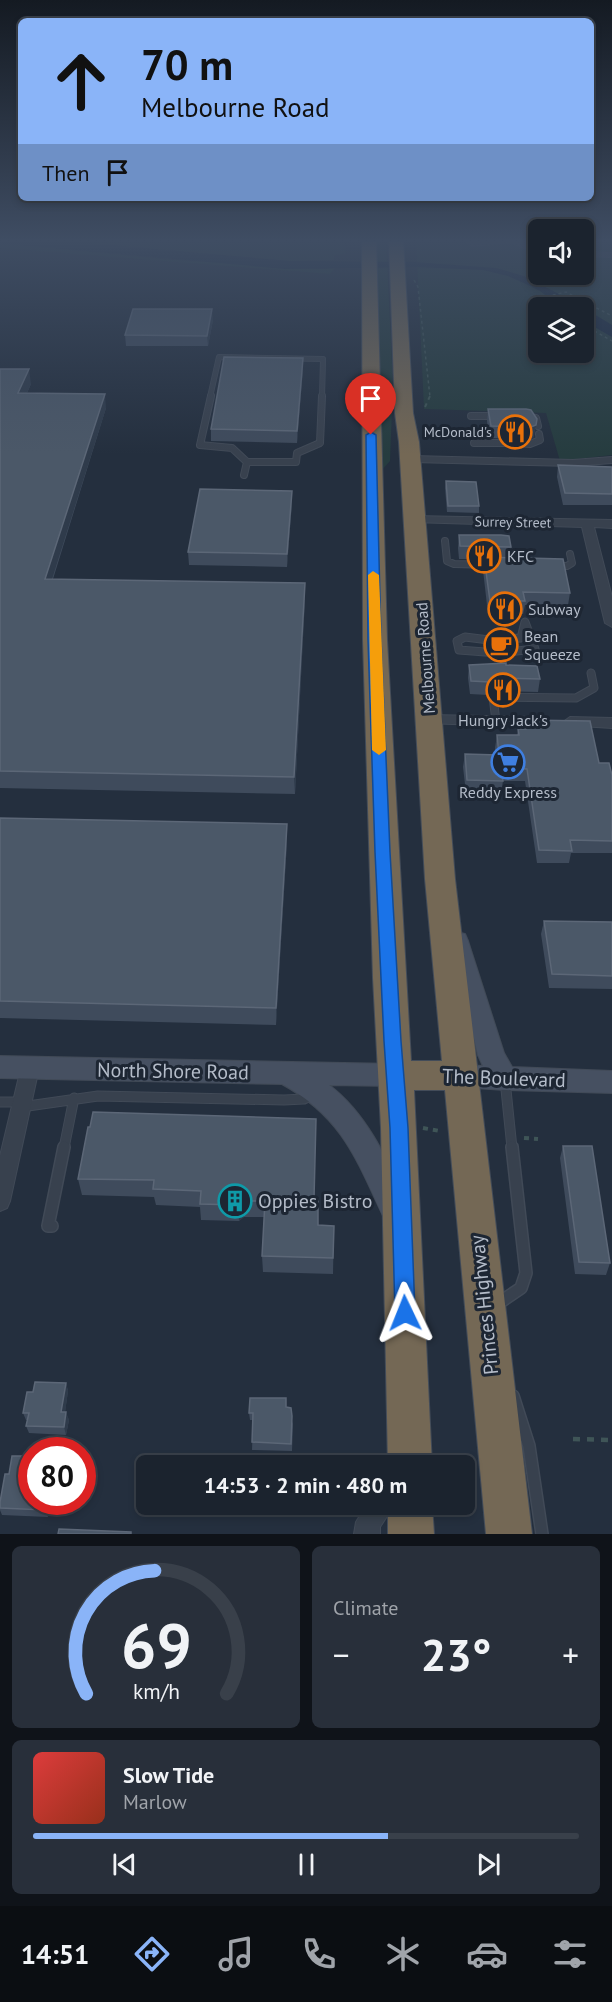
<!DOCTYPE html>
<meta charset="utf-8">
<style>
:root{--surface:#1b232e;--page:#282f3a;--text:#f1f3f6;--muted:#a0a4aa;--line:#39404a;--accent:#8ab4f8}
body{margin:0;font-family:"PT Sans",sans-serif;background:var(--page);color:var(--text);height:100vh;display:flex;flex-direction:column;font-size:22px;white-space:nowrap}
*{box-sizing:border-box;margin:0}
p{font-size:20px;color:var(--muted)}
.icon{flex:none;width:33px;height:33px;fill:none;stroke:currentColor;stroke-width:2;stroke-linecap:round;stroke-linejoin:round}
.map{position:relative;height:1534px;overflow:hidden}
.sheet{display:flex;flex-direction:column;gap:12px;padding:12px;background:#0f1319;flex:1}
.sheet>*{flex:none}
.banner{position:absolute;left:18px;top:18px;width:576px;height:183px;border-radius:9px;box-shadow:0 3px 9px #0003,0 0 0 2px var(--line);background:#8ab4f8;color:#111;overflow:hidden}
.fabs{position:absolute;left:528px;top:219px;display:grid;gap:12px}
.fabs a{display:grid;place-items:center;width:66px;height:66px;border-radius:9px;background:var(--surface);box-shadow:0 3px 9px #0003,0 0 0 2px var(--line);font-size:30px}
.speed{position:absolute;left:18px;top:1437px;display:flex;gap:12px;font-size:30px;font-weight:700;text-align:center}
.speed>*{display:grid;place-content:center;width:78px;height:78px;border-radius:50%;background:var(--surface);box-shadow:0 3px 9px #0003,0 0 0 2px var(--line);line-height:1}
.speed .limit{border:9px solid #d22;background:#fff;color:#111}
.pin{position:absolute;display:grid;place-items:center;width:51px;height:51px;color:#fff;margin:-62px -26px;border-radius:50% 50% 50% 0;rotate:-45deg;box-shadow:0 0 6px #0007}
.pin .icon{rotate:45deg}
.me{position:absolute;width:66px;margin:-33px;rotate:358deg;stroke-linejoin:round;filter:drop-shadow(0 0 4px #0008)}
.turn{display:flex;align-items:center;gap:21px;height:126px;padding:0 24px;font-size:27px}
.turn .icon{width:78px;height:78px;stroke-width:2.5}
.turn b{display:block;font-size:42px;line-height:51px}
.then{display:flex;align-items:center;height:57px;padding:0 24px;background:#0003;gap:12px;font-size:22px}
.big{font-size:45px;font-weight:700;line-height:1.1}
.sheet .widget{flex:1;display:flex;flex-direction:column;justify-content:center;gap:9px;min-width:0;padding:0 21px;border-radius:9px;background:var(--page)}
.sheet .dial{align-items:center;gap:0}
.dial svg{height:156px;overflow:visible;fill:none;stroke:var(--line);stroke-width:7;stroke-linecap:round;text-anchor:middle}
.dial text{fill:var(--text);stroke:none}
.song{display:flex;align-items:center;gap:18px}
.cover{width:72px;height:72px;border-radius:9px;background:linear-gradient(135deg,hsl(0 70% 55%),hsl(10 70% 35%))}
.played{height:6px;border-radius:3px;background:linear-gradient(90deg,var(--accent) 65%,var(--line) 65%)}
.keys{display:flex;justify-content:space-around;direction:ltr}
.heat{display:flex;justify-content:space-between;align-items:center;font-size:33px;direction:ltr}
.sheet .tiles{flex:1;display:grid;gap:12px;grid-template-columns:1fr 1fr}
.widget:last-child{grid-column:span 2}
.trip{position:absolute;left:136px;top:1455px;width:339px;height:60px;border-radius:9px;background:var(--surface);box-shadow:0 3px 9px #0003,0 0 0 2px var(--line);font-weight:700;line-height:60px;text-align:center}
.menu{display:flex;height:96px;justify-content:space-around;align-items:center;background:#0b0e12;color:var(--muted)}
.menu .icon{width:42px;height:42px}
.menu .on{color:var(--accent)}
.menu b{font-size:27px;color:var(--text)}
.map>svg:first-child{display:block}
.green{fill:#263c3f;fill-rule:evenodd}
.water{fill:#17263c}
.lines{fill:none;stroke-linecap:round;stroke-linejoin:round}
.lane-far4-casing{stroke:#414a57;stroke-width:6}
.lane-far3-casing{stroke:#414a57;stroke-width:8}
.lane-far2-casing{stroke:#414a57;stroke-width:9}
.lane-far1-casing{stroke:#414a57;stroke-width:11}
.lane-casing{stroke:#414a57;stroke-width:14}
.street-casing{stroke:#414a57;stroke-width:2}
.secondary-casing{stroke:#414a57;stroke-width:2}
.highway-casing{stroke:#434c59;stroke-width:2}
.path-far3{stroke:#3f5557;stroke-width:1.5;stroke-dasharray:3 3;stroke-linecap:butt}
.path-far2{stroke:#3f5557;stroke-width:2;stroke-dasharray:4 4;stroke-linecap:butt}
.path-far1{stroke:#3f5557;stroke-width:4;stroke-dasharray:5 5;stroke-linecap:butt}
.path{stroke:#3f5557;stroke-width:4.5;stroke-dasharray:7 7;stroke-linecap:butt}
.lane-far4{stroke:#38414e;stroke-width:4.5}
.lane-far3{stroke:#38414e;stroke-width:6}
.lane-far2{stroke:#38414e;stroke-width:7}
.lane-far1{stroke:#38414e;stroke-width:9}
.lane{stroke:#38414e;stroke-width:11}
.street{fill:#38414e;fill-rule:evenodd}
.secondary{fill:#465061;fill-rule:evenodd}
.highway{fill:#746855;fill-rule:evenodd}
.wall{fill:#3f4b5c}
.shaded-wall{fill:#2f3b4b}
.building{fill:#4b5868;stroke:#5c6777;stroke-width:1.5}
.route{fill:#1a73e8;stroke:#114b97;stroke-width:1.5}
.slow{fill:#f59e0b}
.labels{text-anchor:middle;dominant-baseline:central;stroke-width:6;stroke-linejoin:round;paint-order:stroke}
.far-poi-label{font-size:14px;fill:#b4bcc9;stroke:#1d2633;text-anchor:end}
.far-street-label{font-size:14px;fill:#b4bcc9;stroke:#1d2633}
.poi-label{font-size:16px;fill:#b4bcc9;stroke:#1d2633;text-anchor:start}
.street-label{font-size:16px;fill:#b4bcc9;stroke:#1d2633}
.near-street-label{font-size:20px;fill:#b4bcc9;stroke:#1d2633}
.near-poi-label{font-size:20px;fill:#b4bcc9;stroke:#1d2633;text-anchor:start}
</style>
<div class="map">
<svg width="612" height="1534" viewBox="0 0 612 1534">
<rect width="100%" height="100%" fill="#242f3e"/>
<path class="green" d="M42 239H345L346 253 334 256V260L289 261Z
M375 239H386L393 385 390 461 382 470Z
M416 239H538V274H584V239H612V455L560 461 546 413 424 409ZM538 308H584V352H538Z
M0 243 174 260 326 269 336 267 330 274 0 248Z"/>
<path class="water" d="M0 239H42L289 261 413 262 496 268 527 277 583 307H561L540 291 526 284 508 276 483 270 416 267 285 269 0 243Z
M584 308 612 325V337L584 321Z"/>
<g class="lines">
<g class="lane-far4-casing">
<path id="lane-far4" d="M467 239 473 244 509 240
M509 239 538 252
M584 254 612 255
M210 397 219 357 323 359 322 397"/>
</g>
<g class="lane-far3-casing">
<path id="lane-far3" d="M211 396 200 445 232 448 247 462H296L297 453 320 443 322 396
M471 416H496
M529 417 536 418 538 426
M474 443H508
M515 443 530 444 540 440 539 434
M413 459 573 463 612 460
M244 475 247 462
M445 541 447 561 454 564 493 565
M556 566H567L572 563 570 554"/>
</g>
<g class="lane-far2-casing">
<path id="lane-far2" d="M525 622 535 649 498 653 459 650 457 641 465 637 489 640 521 638Z
M496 721 493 697 576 698 594 688 591 673"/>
</g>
<g class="lane-far1-casing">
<path id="lane-far1" d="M505 1080 512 1148
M0 1102H22
M21 1107 98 1096 284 1100 304 1099 312 1095
M64 1148 74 1098"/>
</g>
<g class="lane-casing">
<path id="lane" d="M52 1226H48L64 1147
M496 1305 521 1288 526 1273 512 1147
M513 1396 529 1446 542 1534"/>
</g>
<g class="street-casing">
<path id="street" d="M415 516 612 520V528L594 527 612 597V627L605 623 582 527 411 522V518Z
M429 715 543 717 550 722 543 727 424 723 422 720Z
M570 717 612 718V728L565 725 563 722Z
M30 1060 37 1062 39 1068 10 1201 7 1208 0 1211V1156L21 1068 23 1062Z
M367 1504H395L380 1527V1534H354L356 1522Z"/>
</g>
<g class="secondary-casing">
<path id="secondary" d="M456 932 465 934 468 941 504 1053 512 1067 612 1071V1093L505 1090 461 1087 452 1084 448 1076 452 1068 461 1065 483 1066 478 1055 471 1026 444 941 447 934Z
M0 1056 395 1064 404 1067 408 1075 404 1083 395 1086 329 1085C369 1115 389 1164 409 1208L404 1218 394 1221 384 1218C356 1158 342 1117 282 1084L0 1078Z"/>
</g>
<g class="highway-casing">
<path id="highway" d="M362 239H376L387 640 411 1061H442L425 879 399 442 395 413 389 239H403L413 413 419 442 455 879 532 1534H486L445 1090H414L432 1466H388L381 1128 373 978 363 640Z
M388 1504H432L434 1534H388Z"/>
</g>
<path class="path-far3" d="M414 280 418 287 430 397
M541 298 566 292 612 316
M541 298 555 308
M584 325 612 341"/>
<path class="path-far2" d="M425 407 430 396"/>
<path class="path-far1" d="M423 1128 440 1131
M524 1138 538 1139"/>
<path class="path" d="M573 1439 612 1440"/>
<use href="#lane-far4" class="lane-far4"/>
<use href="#lane-far3" class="lane-far3"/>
<use href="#lane-far2" class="lane-far2"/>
<use href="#lane-far1" class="lane-far1"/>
<use href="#lane" class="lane"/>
<use href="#street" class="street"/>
<use href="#secondary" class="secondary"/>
<use href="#highway" class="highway"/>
</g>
<path class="wall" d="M213 320 208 346H126L125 335Z
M0 369 31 384 27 393 106 408 53 579 305 599 295 794 0 788Z
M303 369 297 443 211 441V429Z
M488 409H526L534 437 529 439 489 438 487 421Z
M558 465 612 467V505H563L557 477Z
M446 481 479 506V513L447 512 445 488Z
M292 503 287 567 189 565 188 552Z
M459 535 511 547 510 558 570 593 568 605H525L523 614H488L483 570 484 559H459L458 548Z
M469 665H506L540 679 538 692 493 691 488 695 470 694 468 678Z
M525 720 599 763 612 775V853H571L569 863H537L525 781H503L501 793H466L463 767 465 754 496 755 495 748 497 735H517L518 729H523Z
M0 818 287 842 276 1025 0 1018Z
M544 921 612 922V989L549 988 541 934Z
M88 1127 315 1199 318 1225 334 1226 333 1274 263 1272 262 1256 264 1217H244L239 1221 201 1220 200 1207 156 1205 154 1197 82 1195 78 1179Z
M563 1146 610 1263 606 1275 575 1274 560 1158Z
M66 1383 68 1391 65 1412 69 1420 66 1435 29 1433 26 1426 27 1420H26L23 1413 33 1392Z
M287 1407 293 1424 292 1451 252 1450 253 1420H250L249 1413Z
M0 1502H50L48 1517 2 1515 0 1510Z"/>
<path class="shaded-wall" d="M212 309 213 320 208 346 207 336Z
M303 358V369L297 443V431Z
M29 369 31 384 20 408 18 393Z
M105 394 106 408 47 595 45 579Z
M537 419 534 437 529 439 531 427Z
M292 491V503L287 567V554Z
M305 583V599L295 794 294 777Z
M495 678 493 691 488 695 490 682Z
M287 824V842L276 1025V1008Z
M243 1201 244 1217 239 1221 238 1205Z
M66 1383 68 1391 64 1420 61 1412Z
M66 1412 69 1420 66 1435 64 1427Z
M46 1502H50L48 1517 45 1510Z"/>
<path class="building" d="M133 309H212L207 336 125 335Z
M224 357 303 358 297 431 211 429Z
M0 369H29L18 393 105 394 45 579 305 583 294 777 0 771Z
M488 409H526L531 410 537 419 536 425 531 427 491 426Z
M558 465 612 467V494L565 493Z
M446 481 476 482 479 506H448Z
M200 489 292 491 287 554 188 552Z
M459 535H501L509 536 511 547 460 546Z
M484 557 563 559 570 593 523 592 525 601H490Z
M506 663V665L537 666 540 679 495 678 490 682 471 681 469 665Z
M525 720 590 721 599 763H609L612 775V841L570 840 572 851 539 850 527 769 501 768 503 781 467 780 465 754 499 755 497 735H519L518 729H526Z
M0 818 287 824 276 1008 0 1001Z
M544 921 612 922V976L552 974Z
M93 1112 316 1119 314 1199 318 1200V1225L334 1226 333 1258 262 1256 265 1201H243L238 1205 200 1204 201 1191 153 1189 154 1180 78 1179 88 1127H90Z
M563 1146H592L610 1263 579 1262Z
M35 1382 66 1383 61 1412H66L64 1427 26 1426 29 1413H23L27 1392H33Z
M250 1398H286V1407L291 1408 292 1416 291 1444 252 1442 253 1413H249Z
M12 1456H32V1502H46L45 1510 0 1508V1502L5 1474H9Z
M59 1529 131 1532V1534H58Z"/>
<linearGradient id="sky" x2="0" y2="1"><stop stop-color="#141a22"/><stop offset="0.53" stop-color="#3f4d63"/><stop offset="1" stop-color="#3f4d63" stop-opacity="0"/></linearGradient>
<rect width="612" height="454" fill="url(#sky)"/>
<path class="route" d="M371 432 376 435 381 640 390 852 401 1041 408 1128 415 1313 412 1320 405 1323 398 1320 395 1313 390 1128 384 1041 375 852 368 640 366 435Z"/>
<path class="slow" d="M373 571 379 575 386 750 379 755 372 750 368 575Z"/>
<defs>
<g id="restaurant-ring" transform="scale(1.725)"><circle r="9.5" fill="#1d2633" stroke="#e8710a" stroke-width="1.5"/><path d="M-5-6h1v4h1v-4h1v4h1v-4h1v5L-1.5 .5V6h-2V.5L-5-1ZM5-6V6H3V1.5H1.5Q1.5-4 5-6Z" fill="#e8710a"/></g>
<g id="cafe-ring" transform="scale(1.725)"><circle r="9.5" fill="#1d2633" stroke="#e8710a" stroke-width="1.5"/><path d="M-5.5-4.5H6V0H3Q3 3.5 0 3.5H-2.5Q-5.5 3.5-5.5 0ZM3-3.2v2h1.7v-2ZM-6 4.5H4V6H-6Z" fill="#e8710a"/></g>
<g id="supermarket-ring" transform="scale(1.725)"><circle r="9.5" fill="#1d2633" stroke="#3f7fe0" stroke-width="1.5"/><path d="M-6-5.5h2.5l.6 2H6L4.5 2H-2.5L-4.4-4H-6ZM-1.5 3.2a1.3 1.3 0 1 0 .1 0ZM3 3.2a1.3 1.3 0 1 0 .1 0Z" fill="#3f7fe0"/></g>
<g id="building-ring" transform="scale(1.725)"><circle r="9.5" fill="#1d2633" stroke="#0f9aa8" stroke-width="1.5"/><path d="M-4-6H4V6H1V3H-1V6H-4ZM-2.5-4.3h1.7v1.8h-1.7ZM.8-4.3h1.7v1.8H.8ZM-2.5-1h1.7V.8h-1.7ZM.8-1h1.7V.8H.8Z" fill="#0f9aa8"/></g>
</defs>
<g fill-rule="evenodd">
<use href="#restaurant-ring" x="515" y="432"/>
<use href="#restaurant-ring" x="484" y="556"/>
<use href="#restaurant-ring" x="505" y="609"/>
<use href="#cafe-ring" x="501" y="645"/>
<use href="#restaurant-ring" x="503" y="690"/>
<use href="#supermarket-ring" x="508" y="762"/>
<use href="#building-ring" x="235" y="1201"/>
</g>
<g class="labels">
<g class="far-poi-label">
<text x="492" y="432">McDonald's</text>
</g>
<g class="far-street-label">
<text transform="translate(513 522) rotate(1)">Surrey Street</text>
</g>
<g class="poi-label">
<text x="507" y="556">KFC</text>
<text x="528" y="609">Subway</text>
<text x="524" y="636">Bean<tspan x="524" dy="18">Squeeze</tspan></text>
<text x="503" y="720" text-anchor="middle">Hungry Jack's</text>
<text x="508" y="792" text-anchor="middle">Reddy Express</text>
</g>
<g class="street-label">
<text transform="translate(425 658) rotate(-94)">Melbourne Road</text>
</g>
<g class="near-street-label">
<text transform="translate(173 1071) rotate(1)">North Shore Road</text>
<text transform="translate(504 1078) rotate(2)">The Boulevard</text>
<text transform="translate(484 1305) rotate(-96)">Princes Highway</text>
</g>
<g class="near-poi-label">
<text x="258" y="1201">Oppies Bistro</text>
</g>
</g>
</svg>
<div class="fabs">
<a><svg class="icon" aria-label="sound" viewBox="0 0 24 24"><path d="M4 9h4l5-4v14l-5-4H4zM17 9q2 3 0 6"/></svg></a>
<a><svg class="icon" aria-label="layers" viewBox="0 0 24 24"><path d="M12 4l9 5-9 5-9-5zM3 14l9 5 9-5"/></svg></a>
</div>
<div class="speed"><div class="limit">80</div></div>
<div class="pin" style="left:371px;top:435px;background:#d93025"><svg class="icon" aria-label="arrive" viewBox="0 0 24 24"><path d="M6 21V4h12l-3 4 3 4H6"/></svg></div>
<svg class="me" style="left:405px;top:1313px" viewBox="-20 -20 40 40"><path d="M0-17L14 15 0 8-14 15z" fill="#1a73e8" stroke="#fff" stroke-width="4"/></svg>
<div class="trip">14:53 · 2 min · 480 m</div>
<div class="banner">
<div class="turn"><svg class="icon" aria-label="ahead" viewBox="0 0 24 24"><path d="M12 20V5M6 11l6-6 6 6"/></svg><div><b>70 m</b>Melbourne Road</div></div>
<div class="then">Then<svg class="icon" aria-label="arrive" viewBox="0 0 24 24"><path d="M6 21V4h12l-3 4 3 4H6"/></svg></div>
</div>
</div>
<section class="sheet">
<div class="tiles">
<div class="widget dial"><svg viewBox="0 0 100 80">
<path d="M14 69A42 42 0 1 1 86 69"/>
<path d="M14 69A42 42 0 0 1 49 6" stroke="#8ab4f8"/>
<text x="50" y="56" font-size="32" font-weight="700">69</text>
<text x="50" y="72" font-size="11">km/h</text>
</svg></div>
<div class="widget"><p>Climate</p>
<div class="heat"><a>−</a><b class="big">23°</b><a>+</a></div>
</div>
<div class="widget">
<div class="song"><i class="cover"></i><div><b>Slow Tide</b><p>Marlow</p></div></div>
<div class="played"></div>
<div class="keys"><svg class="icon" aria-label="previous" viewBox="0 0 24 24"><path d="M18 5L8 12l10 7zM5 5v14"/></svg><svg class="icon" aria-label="pause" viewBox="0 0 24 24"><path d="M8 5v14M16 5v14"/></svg><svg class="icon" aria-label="next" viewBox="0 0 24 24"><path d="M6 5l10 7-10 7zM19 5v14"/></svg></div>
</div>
</div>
</section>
<nav class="menu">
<b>14:51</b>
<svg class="icon on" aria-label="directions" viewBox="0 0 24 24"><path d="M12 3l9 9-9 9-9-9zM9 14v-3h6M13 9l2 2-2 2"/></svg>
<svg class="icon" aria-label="music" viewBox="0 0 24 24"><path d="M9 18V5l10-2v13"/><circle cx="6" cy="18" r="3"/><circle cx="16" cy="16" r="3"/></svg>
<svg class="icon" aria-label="phone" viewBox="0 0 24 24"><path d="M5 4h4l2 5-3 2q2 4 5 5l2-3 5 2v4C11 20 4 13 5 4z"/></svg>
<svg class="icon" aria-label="climate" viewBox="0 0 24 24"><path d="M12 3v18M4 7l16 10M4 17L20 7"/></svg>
<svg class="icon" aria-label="car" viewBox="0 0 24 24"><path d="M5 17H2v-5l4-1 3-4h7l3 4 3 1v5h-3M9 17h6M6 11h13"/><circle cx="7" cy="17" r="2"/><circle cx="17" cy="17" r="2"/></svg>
<svg class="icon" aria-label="filters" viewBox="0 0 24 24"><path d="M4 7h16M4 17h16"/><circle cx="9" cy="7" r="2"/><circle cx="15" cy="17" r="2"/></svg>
</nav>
